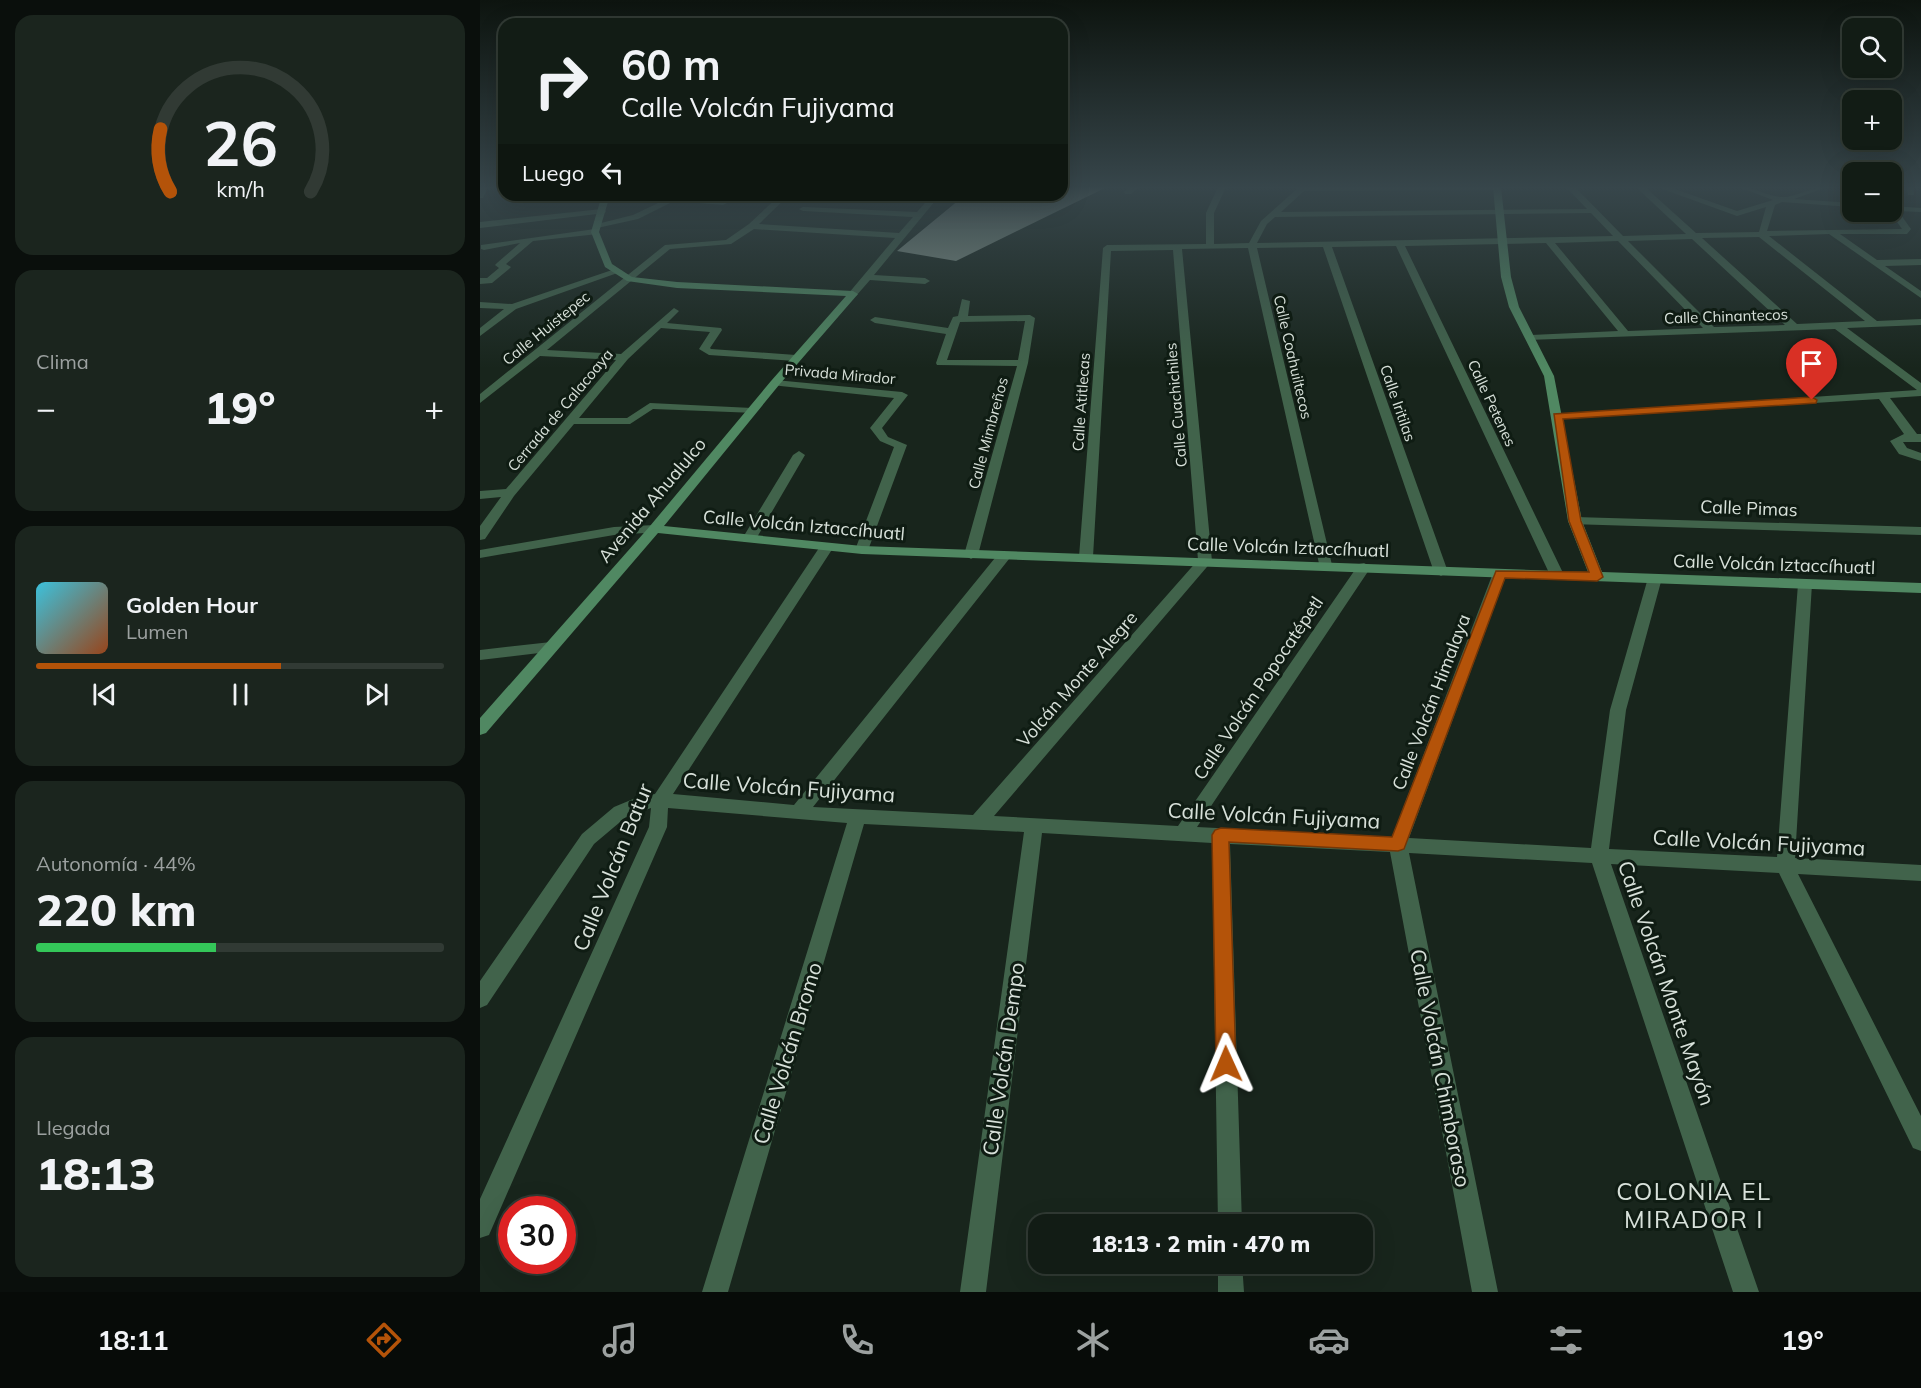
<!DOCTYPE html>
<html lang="es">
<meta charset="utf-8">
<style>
:root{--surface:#121c15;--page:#1b251e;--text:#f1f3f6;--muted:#9ca1a0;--line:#313a34;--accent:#b45309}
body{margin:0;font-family:Mulish,sans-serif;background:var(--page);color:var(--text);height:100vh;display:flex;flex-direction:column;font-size:22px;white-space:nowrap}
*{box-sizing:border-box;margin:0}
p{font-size:20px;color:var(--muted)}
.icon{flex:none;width:33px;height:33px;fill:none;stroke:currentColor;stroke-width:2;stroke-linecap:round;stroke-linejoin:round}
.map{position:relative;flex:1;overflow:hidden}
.details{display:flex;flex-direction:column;gap:15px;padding:15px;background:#0a0f0c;width:480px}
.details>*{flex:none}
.hud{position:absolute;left:18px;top:18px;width:570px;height:183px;border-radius:18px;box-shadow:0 6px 24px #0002,0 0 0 2px var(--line);background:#121c15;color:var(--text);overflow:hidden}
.buttons{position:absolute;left:1362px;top:18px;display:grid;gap:12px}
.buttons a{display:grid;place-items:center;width:60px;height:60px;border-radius:12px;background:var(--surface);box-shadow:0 6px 24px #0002,0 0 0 2px var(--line);font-size:30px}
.speed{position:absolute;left:18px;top:1196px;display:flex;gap:12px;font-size:30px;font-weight:700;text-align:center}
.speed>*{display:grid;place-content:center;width:78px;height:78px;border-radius:50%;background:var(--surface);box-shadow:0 6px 24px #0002,0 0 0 2px var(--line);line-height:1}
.speed .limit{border:9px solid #d22;background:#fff;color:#111}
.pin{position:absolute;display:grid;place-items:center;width:51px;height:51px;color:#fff;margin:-62px -26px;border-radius:50% 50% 50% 0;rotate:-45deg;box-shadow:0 0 6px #0007}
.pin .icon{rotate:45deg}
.me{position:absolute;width:66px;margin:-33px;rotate:359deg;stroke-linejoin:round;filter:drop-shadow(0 0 4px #0008)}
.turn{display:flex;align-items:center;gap:21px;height:126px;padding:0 24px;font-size:27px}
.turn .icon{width:78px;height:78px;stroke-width:2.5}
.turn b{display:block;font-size:42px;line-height:51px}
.then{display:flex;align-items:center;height:57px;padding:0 24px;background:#0003;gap:12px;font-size:22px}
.big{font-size:45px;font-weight:800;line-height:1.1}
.details .widget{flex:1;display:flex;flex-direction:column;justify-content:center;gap:9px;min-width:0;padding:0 21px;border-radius:18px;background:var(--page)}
.details .dial{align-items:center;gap:0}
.dial svg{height:156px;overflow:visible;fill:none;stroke:var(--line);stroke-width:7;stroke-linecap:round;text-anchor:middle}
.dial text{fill:var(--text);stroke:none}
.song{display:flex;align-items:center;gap:18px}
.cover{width:72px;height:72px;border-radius:9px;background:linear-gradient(135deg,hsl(190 70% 55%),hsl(20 70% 35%))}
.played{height:6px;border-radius:3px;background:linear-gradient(90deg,var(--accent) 60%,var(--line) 60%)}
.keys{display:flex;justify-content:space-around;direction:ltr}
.heat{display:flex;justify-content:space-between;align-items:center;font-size:33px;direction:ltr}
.charge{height:9px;border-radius:4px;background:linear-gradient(90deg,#34c759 44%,var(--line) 0)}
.trip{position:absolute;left:548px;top:1214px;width:345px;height:60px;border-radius:18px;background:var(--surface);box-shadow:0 6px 24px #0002,0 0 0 2px var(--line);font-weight:800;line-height:60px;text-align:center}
.dock{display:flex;height:96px;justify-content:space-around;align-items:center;background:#070b08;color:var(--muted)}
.dock .icon{width:42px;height:42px}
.dock .on{color:var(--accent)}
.dock b{font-size:27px;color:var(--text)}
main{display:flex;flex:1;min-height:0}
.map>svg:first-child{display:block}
.building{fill:#8b9c90}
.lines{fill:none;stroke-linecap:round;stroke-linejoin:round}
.street{fill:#41634b;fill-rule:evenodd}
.secondary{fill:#508862;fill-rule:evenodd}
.route{fill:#b45309;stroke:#753606;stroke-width:1.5}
.labels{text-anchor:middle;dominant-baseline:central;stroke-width:6;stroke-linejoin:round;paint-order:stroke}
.far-street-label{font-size:15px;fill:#d8e1da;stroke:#0f1c13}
.street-label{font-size:18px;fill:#d8e1da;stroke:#0f1c13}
.near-street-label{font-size:21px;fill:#d8e1da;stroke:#0f1c13}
.near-neighbourhood-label{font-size:24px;letter-spacing:1.5px;fill:#d8e1da;stroke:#0f1c13}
</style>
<main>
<section class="details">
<div class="widget dial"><svg viewBox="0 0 100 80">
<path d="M14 69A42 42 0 1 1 86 69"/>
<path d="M14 69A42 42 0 0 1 9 37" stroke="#b45309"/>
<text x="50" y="56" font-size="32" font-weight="700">26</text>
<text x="50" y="72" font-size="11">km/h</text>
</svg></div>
<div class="widget"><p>Clima</p>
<div class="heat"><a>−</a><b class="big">19°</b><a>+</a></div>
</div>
<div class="widget">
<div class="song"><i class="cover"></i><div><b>Golden Hour</b><p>Lumen</p></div></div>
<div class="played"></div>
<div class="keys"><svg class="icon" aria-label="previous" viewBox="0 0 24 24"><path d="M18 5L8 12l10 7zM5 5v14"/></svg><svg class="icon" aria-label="pause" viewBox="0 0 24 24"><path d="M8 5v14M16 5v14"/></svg><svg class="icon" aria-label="next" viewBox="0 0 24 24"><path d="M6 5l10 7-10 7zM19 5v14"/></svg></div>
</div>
<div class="widget"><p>Autonomía · 44%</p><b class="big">220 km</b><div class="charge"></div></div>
<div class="widget"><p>Llegada</p><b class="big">18:13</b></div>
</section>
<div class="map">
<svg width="1441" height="1292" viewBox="0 0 1441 1292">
<rect width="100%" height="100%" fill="#18251c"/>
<path class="building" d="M582 187H627L476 261 417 251 485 195H582Z"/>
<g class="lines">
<path class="street" d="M0 187H8L3 198H0Z
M649 187H659L651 194H645L644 192Z
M738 187H746L734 213V244L769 243 781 221 819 187 1021 188 1017 190 824 191 801 212 1107 209 1086 187H1095L1143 236 1206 234 1156 187H1165L1216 233 1279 232 1286 207 1257 216 1177 187H1189L1257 211 1293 200 1259 187C1274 187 1286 196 1301 197 1314 198 1331 187 1347 187L1314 199 1372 203V207L1302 202 1295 205 1287 231 1422 229 1410 212 1412 206 1441 208V212L1418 211 1431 229 1427 234H1360L1397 260 1441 259V265L1405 266 1441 291V298L1349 234 1289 236 1397 321 1441 319V325L1367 328 1441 383V396L1410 398 1437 434H1441V442H1423L1427 448 1441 453V461L1419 454 1410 441 1424 434 1399 399 1073 419V415L1077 414 1437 390 1355 329 1047 340 1046 338 1051 335 1138 331 1066 243 925 246 1084 575 1077 579 1070 575 916 246 852 247 968 572 961 576 954 572 843 247 777 248 852 565 845 569 840 568 768 248 702 249 732 561 514 816 698 826 879 564 884 563 891 567 717 827 912 837 1013 573 1020 569 1027 573 929 838 1111 848 1130 710 1168 578 1175 574 1182 578 1146 710 1129 849 1297 857 1318 584 1325 579 1330 581 1332 584 1315 858 1441 865V881L1318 874 1441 1116V1151L1433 1148 1299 873 1131 864 1279 1292H1253L1112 863 929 853 1018 1292H992L910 852 750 844 762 1224H738L732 843 562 833 506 1292H480L544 832 384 824 248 1292H222L367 823 188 808 187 827 9 1235 0 1238V1199L169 827 171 808 146 817 114 844 7 1005 0 1008V981L102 834 134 807 158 797 175 794 341 545H351L353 548 193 794 314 805 519 553H529L531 556 529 559 333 807 493 815 718 560 693 250 631 251 613 557 606 561 599 557 623 248 627 245 726 244V213ZM1111 213 1133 236 777 243 787 224 795 217ZM1279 237 1385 321 1317 324 1222 238ZM1212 239 1305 325 1234 327 1148 241ZM1138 241 1223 328 1148 331 1075 243Z
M1426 187H1434V195H1428Z
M195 195 247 203 243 205 194 201 158 219 117 228 113 225 153 215Z
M300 195H309L279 224 419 233 433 217 323 211 319 209 323 207 437 212 452 195H460L394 275 445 278 450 281 445 284 390 280 376 296H370L368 294 415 238 274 229 251 244 190 249 67 350 141 354 194 308 199 311 187 323 241 328 242 330 230 348 231 349 316 355 321 358 316 361 229 355 219 349 230 332 181 328 148 359 99 418H147L170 403 272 408 276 409V413L173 409 150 424H94L34 496 5 539 0 540V526L21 497 0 499V491L26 489 136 360 60 356 0 403V394L185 245 246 240 269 224Z
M122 209 126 211 125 213 0 228V222Z
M115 229 118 230V234L53 241 26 264 31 267 29 269 12 283 0 284V278H7L19 268 15 265 17 263 40 243 4 250 1 249V245Z
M135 269 143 271 36 309 0 336V328L24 309 0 308V302L32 304Z
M482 299 490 301 488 316 550 315 555 318 548 363 498 555 491 559 484 555 537 366 457 365 456 363 466 334 395 323 390 320 395 317 468 328 473 317 478 316ZM545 321 538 360H467L480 322Z
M295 380 422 392 428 395 402 428 408 437 427 445 387 553 382 554 375 550 414 447 400 441 390 428 414 398 291 385 290 383Z
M319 451 325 455 276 539 274 542H264L262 539 313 455Z
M1095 517 1441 527V535L1090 524 1088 521 1090 518Z
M175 525 180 526 182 529 180 532 134 535 0 558V550L134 527Z
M71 642 76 643 79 647 76 651 0 660V650Z
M738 1263H762L764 1292H738Z"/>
<path class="secondary" d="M1013 187H1021L1031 277 1039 307 1074 376 1102 521 1122 572 1441 583V593L382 554 178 533 6 733 0 735V718L170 526 291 381 366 296 197 288 147 281 125 267 111 232 122 195H130L119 232 132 264 152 277 197 282 373 291 378 294 299 385 184 526 382 546 1108 572 1088 521 1064 376 1029 307 1021 277Z"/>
</g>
<linearGradient id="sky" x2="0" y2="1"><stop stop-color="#0d140f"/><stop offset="0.51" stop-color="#37464b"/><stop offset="1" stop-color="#37464b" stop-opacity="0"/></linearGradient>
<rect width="1441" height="368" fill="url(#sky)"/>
<path class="route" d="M1332 397 1337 400 1336 403 1083 419 1101 521 1123 577 1117 581 1025 578 924 849 918 851 749 842 756 1064 753 1071 746 1074 739 1071 736 1064 732 835 735 830 741 828 912 837 1016 571 1109 572 1089 521 1074 414Z"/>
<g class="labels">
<g class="far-street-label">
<text transform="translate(1246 316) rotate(-2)">Calle Chinantecos</text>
<text transform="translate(66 328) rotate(-39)">Calle Huistepec</text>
<text transform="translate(813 357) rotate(77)">Calle Coahuiltecos</text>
<text transform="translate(360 374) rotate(5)">Privada Mirador</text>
<text transform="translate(601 402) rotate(-86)">Calle Atitlecas</text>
<text transform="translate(918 403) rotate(71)">Calle Iritilas</text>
<text transform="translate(1012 403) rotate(65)">Calle Petenes</text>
<text transform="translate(696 405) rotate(-95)">Calle Cuachichiles</text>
<text transform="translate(80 410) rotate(-50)">Cerrada de Calacoaya</text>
<text transform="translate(508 433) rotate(-75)">Calle Mimbreños</text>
</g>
<g class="street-label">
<text transform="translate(172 500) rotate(-50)">Avenida Ahualulco</text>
<text transform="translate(1269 508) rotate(2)">Calle Pimas</text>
<text transform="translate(324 525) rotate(5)">Calle Volcán Iztaccíhuatl</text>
<text transform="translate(808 547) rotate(2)">Calle Volcán Iztaccíhuatl</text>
<text transform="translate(1294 564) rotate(2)">Calle Volcán Iztaccíhuatl</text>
<text transform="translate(597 679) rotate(-49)">Volcán Monte Alegre</text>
<text transform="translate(778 688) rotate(-56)">Calle Volcán Popocatépetl</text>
<text transform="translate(951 702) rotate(-69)">Calle Volcán Himalaya</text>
</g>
<g class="near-street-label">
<text transform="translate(309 787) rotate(4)">Calle Volcán Fujiyama</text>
<text transform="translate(794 815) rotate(3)">Calle Volcán Fujiyama</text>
<text transform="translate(1279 842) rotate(3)">Calle Volcán Fujiyama</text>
<text transform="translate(132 867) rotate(-68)">Calle Volcán Batur</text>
<text transform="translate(1187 983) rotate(71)">Calle Volcán Monte Mayón</text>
<text transform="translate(307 1053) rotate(-73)">Calle Volcán Bromo</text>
<text transform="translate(523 1059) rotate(-82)">Calle Volcán Dempo</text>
<text transform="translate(961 1068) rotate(79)">Calle Volcán Chimboraso</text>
</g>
<g class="near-neighbourhood-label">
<text x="1214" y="1191">COLONIA EL<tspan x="1214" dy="28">MIRADOR I</tspan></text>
</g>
</g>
</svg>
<div class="buttons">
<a><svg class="icon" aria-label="search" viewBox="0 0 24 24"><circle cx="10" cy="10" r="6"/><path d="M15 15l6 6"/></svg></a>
<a>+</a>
<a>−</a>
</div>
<div class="speed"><div class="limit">30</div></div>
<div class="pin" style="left:1332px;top:400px;background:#d93025"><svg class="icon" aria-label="arrive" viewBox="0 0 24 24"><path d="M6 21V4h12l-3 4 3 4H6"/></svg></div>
<svg class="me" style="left:746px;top:1064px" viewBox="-20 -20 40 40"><path d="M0-17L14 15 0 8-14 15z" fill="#b45309" stroke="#fff" stroke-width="4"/></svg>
<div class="trip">18:13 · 2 min · 470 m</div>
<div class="hud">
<div class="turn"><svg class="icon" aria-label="right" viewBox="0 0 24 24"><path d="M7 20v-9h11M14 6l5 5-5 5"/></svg><div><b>60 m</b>Calle Volcán Fujiyama</div></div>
<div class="then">Luego<svg class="icon" aria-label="left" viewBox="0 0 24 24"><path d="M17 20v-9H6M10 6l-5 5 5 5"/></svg></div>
</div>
</div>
</main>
<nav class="dock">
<b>18:11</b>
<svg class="icon on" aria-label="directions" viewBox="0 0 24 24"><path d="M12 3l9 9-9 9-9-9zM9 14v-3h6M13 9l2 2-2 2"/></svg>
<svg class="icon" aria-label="music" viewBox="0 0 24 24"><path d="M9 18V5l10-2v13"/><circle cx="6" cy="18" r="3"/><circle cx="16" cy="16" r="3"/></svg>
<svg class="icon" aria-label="phone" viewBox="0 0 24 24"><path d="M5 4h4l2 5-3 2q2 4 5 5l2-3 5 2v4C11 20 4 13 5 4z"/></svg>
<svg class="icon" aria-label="climate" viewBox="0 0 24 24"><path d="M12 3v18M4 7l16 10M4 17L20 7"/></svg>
<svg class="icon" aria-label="car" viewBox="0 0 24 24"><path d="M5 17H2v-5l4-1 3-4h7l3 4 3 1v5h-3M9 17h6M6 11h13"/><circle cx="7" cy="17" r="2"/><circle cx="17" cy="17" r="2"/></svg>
<svg class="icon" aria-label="filters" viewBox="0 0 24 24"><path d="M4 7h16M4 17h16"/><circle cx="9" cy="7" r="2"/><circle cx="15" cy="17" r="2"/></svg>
<b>19°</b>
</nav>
